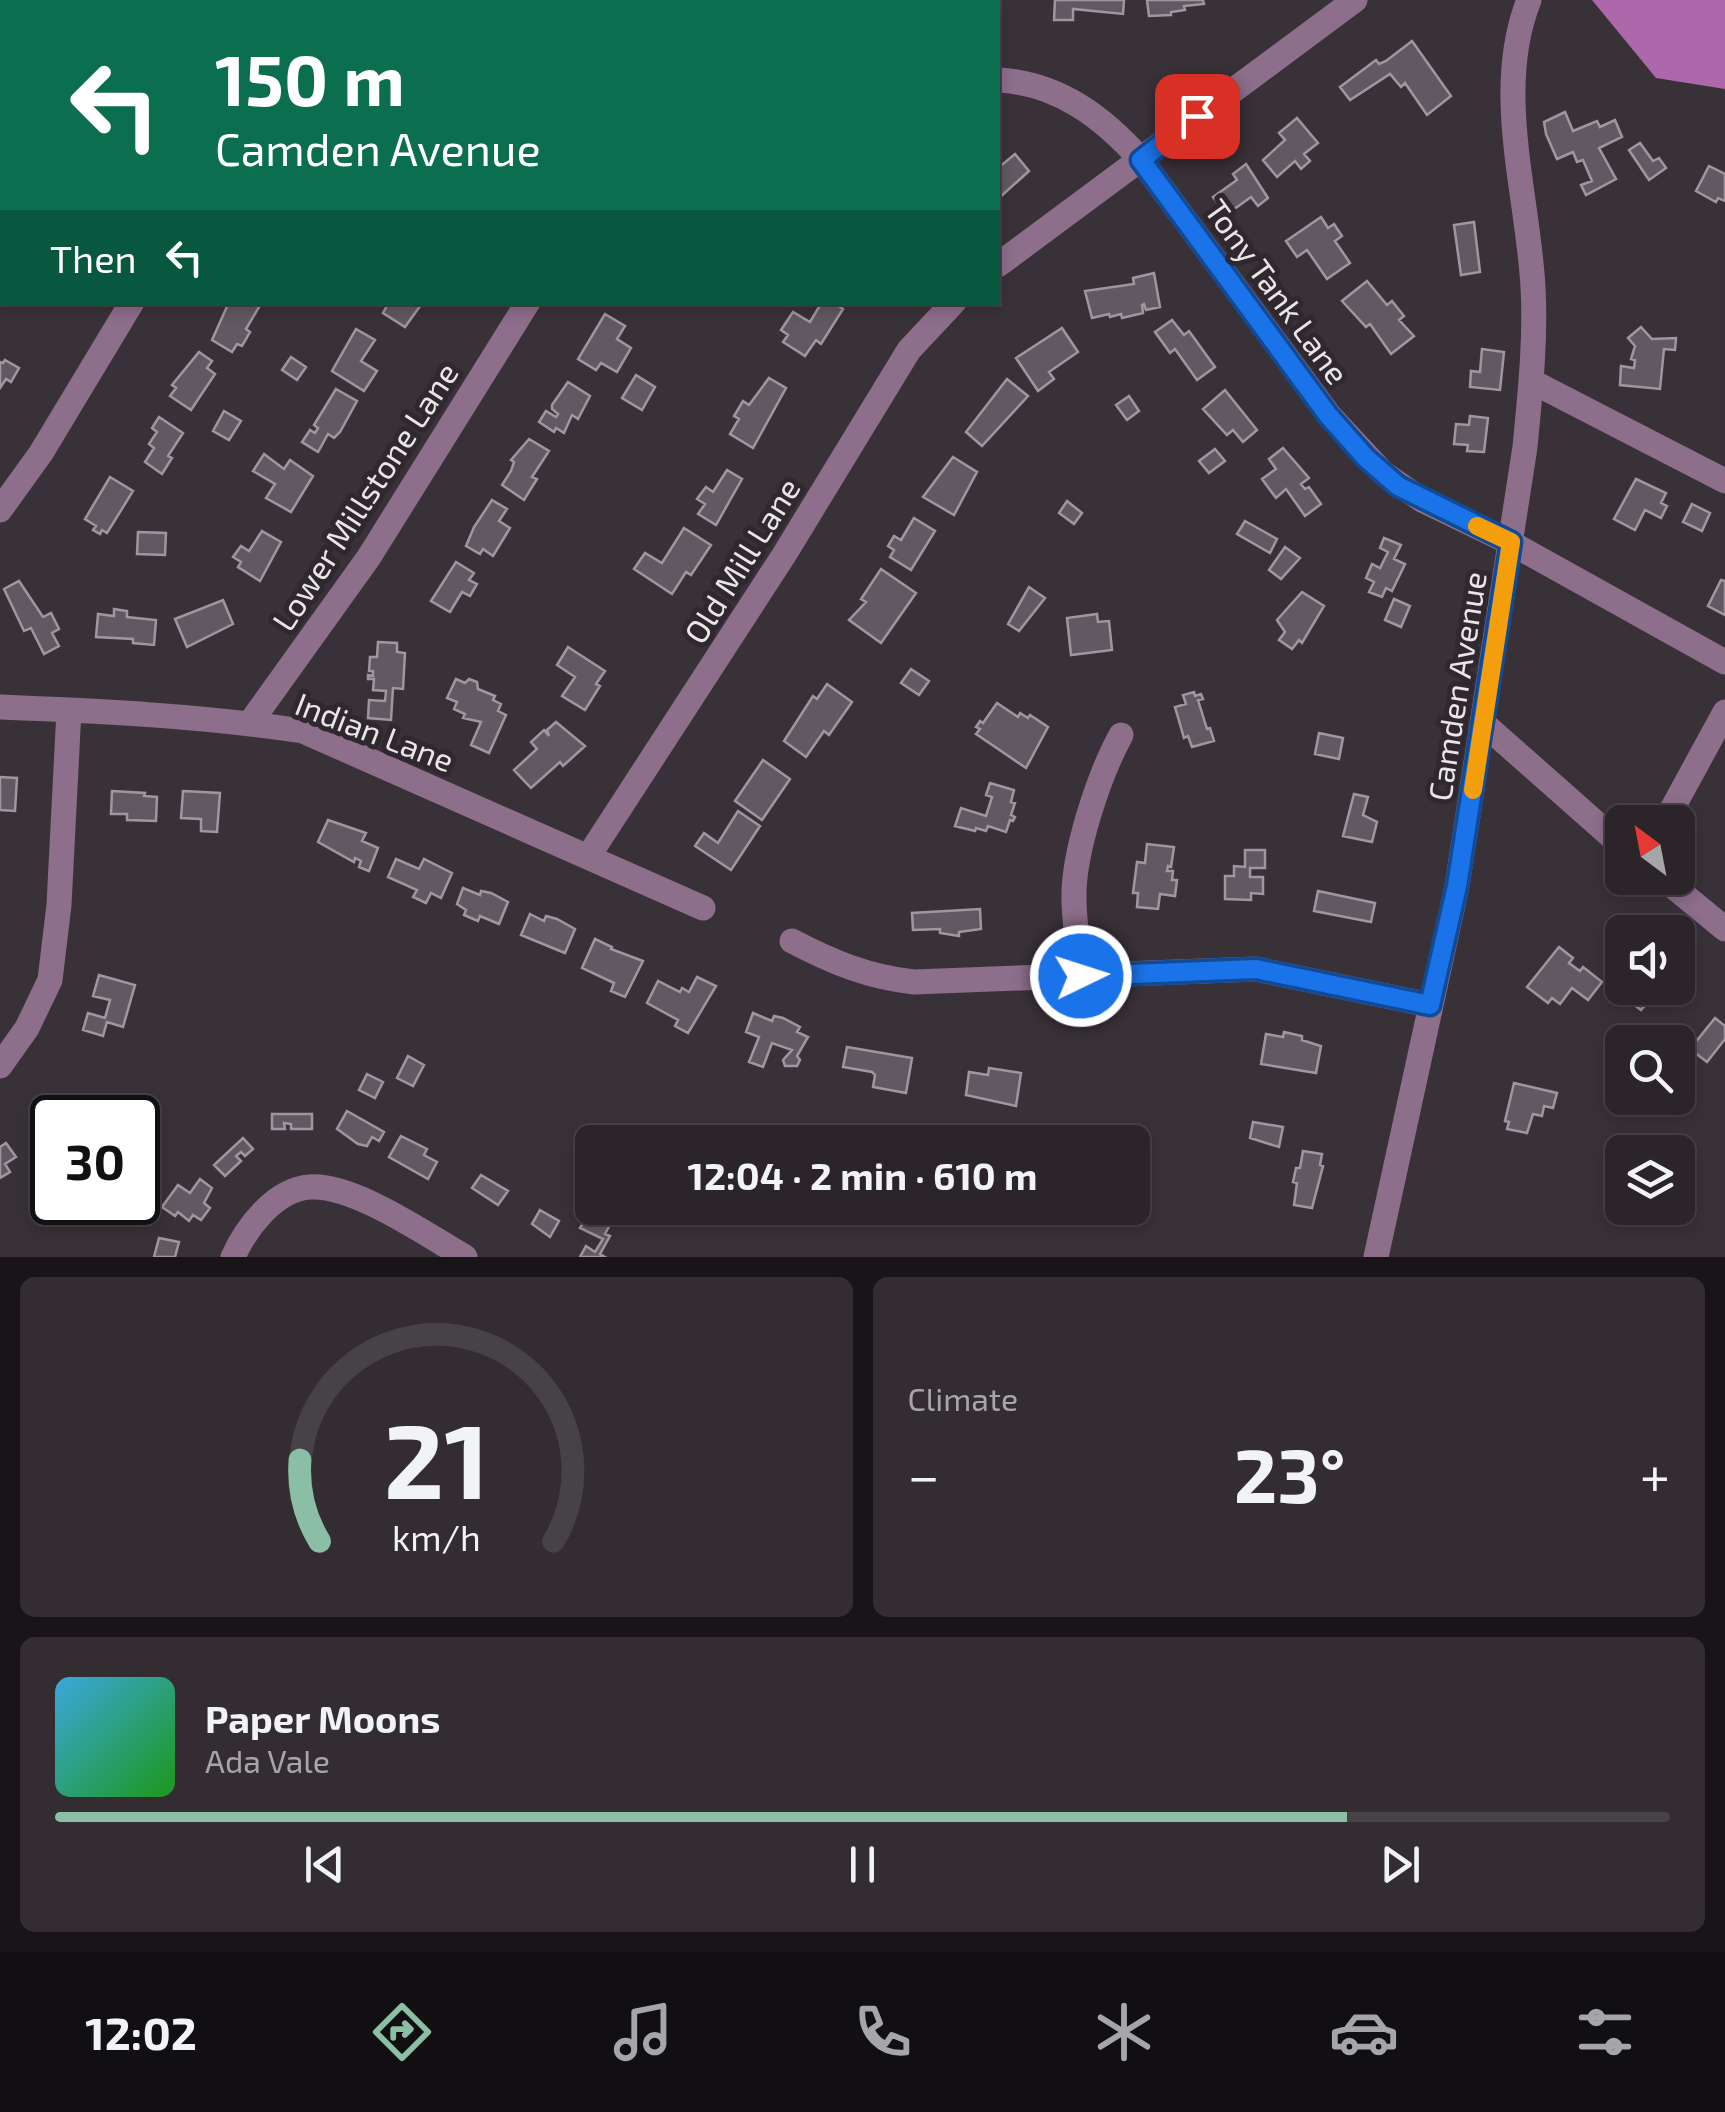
<!DOCTYPE html>
<meta charset="utf-8">
<style>
:root{--surface:#2b252a;--page:#332d32;--text:#f1f3f6;--muted:#a6a5a8;--line:#474247;--accent:#8abfa5}
body{margin:0;font-family:"Exo 2",sans-serif;background:var(--page);color:var(--text);height:100vh;display:flex;flex-direction:column;font-size:38px;white-space:nowrap}
*{box-sizing:border-box;margin:0}
p{font-size:32px;color:var(--muted)}
.icon{flex:none;width:55px;height:55px;fill:none;stroke:currentColor;stroke-width:2;stroke-linecap:round;stroke-linejoin:round}
.map{position:relative;height:1257px;overflow:hidden}
.drawer{display:flex;flex-direction:column;gap:20px;padding:20px;background:#181417;flex:1}
.drawer>*{flex:none}
.guide{position:absolute;left:0px;top:0px;width:1000px;height:305px;box-shadow:0 5px 15px #0003,0 0 0 2px var(--line);background:#0b6e4f;color:#fff;overflow:hidden}
.needle{width:65px;rotate:328deg}
.buttons{position:absolute;left:1605px;top:805px;display:grid;gap:20px}
.buttons a{display:grid;place-items:center;width:90px;height:90px;border-radius:15px;background:var(--surface);box-shadow:0 5px 15px #0003,0 0 0 2px var(--line);font-size:50px}
.speed{position:absolute;left:30px;top:1095px;display:flex;gap:20px;font-size:50px;font-weight:700;text-align:center}
.speed>*{display:grid;place-content:center;width:130px;height:130px;border-radius:50%;background:var(--surface);box-shadow:0 5px 15px #0003,0 0 0 2px var(--line);line-height:1}
.speed .limit{border:5px solid #111;border-radius:15px;background:#fff;color:#111}
.pin{position:absolute;display:grid;place-items:center;width:85px;height:85px;color:#fff;margin:-42px;border-radius:20px;box-shadow:0 5px 15px #0006}
.me{position:absolute;width:110px;margin:-55px;rotate:86deg;stroke-linejoin:round;filter:drop-shadow(0 0 8px #0008)}
.turn{display:flex;align-items:center;gap:35px;height:210px;padding:0 50px;font-size:45px}
.turn .icon{width:130px;height:130px;stroke-width:2.5}
.turn b{display:block;font-size:70px;line-height:85px}
.then{display:flex;align-items:center;height:95px;padding:0 50px;background:#0003;gap:20px;font-size:38px}
.big{font-size:75px;font-weight:700;line-height:1.1}
.drawer .tile{flex:1;display:flex;flex-direction:column;justify-content:center;gap:15px;min-width:0;padding:0 35px;border-radius:15px;background:var(--page)}
.drawer .dial{align-items:center;gap:0}
.dial svg{height:260px;overflow:visible;fill:none;stroke:var(--line);stroke-width:7;stroke-linecap:round;text-anchor:middle}
.dial text{fill:var(--text);stroke:none}
.song{display:flex;align-items:center;gap:30px}
.cover{width:120px;height:120px;border-radius:15px;background:linear-gradient(135deg,hsl(200 70% 55%),hsl(120 70% 35%))}
.played{height:10px;border-radius:5px;background:linear-gradient(90deg,var(--accent) 80%,var(--line) 80%)}
.keys{display:flex;justify-content:space-around;direction:ltr}
.heat{display:flex;justify-content:space-between;align-items:center;font-size:55px;direction:ltr}
.drawer .tiles{flex:1;display:grid;gap:20px;grid-template-columns:1fr 1fr}
.tile:last-child{grid-column:span 2}
.trip{position:absolute;left:575px;top:1125px;width:575px;height:100px;border-radius:15px;background:var(--surface);box-shadow:0 5px 15px #0003,0 0 0 2px var(--line);font-weight:700;line-height:100px;text-align:center}
.tab-bar{display:flex;height:160px;justify-content:space-around;align-items:center;background:#110f11;color:var(--muted)}
.tab-bar .icon{width:70px;height:70px}
.tab-bar .active{color:var(--accent)}
.tab-bar b{font-size:45px;color:var(--text)}
.map>svg:first-child{display:block}
.water{fill:#ad68ab}
.building{fill:#615961;stroke:#9f979f;stroke-width:2.5}
.lines{fill:none;stroke-linecap:round;stroke-linejoin:round}
.minor{stroke:#8d6e8b;stroke-width:25}
.route-casing{stroke:#114b97;stroke-width:25}
.route{stroke:#1a73e8;stroke-width:18}
.slow{stroke:#f59e0b;stroke-width:18}
.labels{text-anchor:middle;dominant-baseline:central;stroke-width:10;stroke-linejoin:round;paint-order:stroke}
.street-label{font-size:32px;fill:#e9e5e9;stroke:#2f282e}
</style>
<div class="map">
<svg width="1725" height="1257" viewBox="0 0 1725 1257">
<rect width="100%" height="100%" fill="#393138"/>
<path class="water" d="M1592 0H1725V89L1656 78Z"/>
<path class="building" d="M1055 0H1124L1123 14 1073 9V20H1054Z
M1147 0H1203L1204 4 1184 6 1185 10 1171 12V15L1149 16Z
M1412 41 1451 96 1427 115 1405 83 1401 87 1390 74 1350 100 1340 87 1376 60 1379 64 1386 61Z
M1565 112 1573 131 1597 121 1600 127 1615 120 1622 137 1599 148 1616 179 1586 195 1581 185 1592 181 1583 160 1577 162 1573 152 1557 159 1546 134 1544 122Z
M1297 118 1318 143 1304 154 1310 161 1301 169 1295 161 1277 177 1263 160 1285 140 1279 133Z
M1640 143 1653 161 1659 158 1666 168 1649 180 1629 150Z
M1015 154 1029 171 998 199V168Z
M1246 164 1268 198 1258 206 1251 197 1226 215 1213 197 1237 180 1233 174Z
M1709 166 1725 174V201L1718 198 1716 202 1696 191Z
M1321 217 1328 228 1334 224 1342 236 1335 241 1350 263 1327 279 1307 250 1297 257 1286 241Z
M1474 222 1480 272 1461 275 1454 225Z
M1154 273 1160 307 1146 310 1144 304 1142 305 1143 313 1122 318 1121 314 1110 317 1109 314 1092 318 1085 291 1134 284 1133 278Z
M1367 281 1387 305 1392 301 1404 316 1399 320 1414 336 1391 354 1370 324 1366 327 1342 301Z
M229 302H262L246 329 250 332 242 346 237 344 232 352 212 340Z
M389 302H423L405 327 383 313Z
M822 302H833L843 309 821 344 816 340 805 356 783 342 788 335 781 330 793 312 810 322Z
M605 314 625 326 617 339 631 348 617 372 601 363 596 370 578 359Z
M1172 320 1184 335 1189 331 1215 367 1197 380 1175 349 1170 353 1155 332Z
M1641 327 1652 339 1676 338 1675 350 1664 349 1660 389 1620 385 1621 366 1634 368 1635 360 1631 359 1635 346 1628 338Z
M1062 328 1078 352 1049 372 1054 379 1038 391 1016 358Z
M356 329 375 340 361 361 377 371 364 391 332 371Z
M1482 349 1504 352 1500 390 1470 387 1471 371 1480 372Z
M199 352 212 361 207 368 215 374 191 410 170 396 176 388 172 385Z
M291 357 306 367 297 380 282 370Z
M5 360 19 368 11 382 6 379 0 388V362L3 363Z
M636 375 655 387 642 410 622 398Z
M769 378 786 388 753 448 730 434 739 419 734 416 743 401 749 405Z
M1007 379 1028 396 982 446 966 432Z
M568 382 590 396 578 419 572 415 564 433 556 428 554 432 539 422 546 411 556 417 558 414 552 409V405Z
M336 389 357 401 340 432 334 438 328 434 318 452 302 442 310 430 315 433 318 428 314 425Z
M1225 390 1257 430 1243 442 1233 430 1227 435 1203 409Z
M1129 396 1139 411 1127 420 1116 405Z
M224 411 241 421 229 440 213 431Z
M1470 416 1488 418 1484 452 1467 451 1468 445 1454 444 1456 424 1469 425Z
M159 417 183 433 168 456 172 458 162 474 145 462 154 448 149 444 157 432 152 428Z
M529 439 549 451 532 477 537 479 524 500 502 485 511 471 514 462 511 460Z
M1283 448 1309 478 1301 484 1305 489 1309 487 1321 504 1305 516 1286 489 1276 498 1262 479 1276 469 1269 459Z
M1215 449 1225 461 1209 473 1199 461Z
M264 454 284 469 290 460 313 476 291 512 266 498 275 484 253 471Z
M953 457 977 472 954 515 923 497Z
M727 470 742 479 716 525 698 514 705 504 697 499 706 487 713 492Z
M110 477 133 491 107 533 102 530 100 534 93 530 96 526 85 519Z
M1636 479 1666 493 1661 503 1667 506 1661 518 1645 510 1635 530 1614 519Z
M492 500 507 509 499 521 510 528 493 556 483 549 480 554 466 546 474 527Z
M1067 501 1082 513 1074 524 1059 513Z
M1692 504 1710 513 1702 531 1683 522Z
M914 518 935 531 911 570 890 557 894 550 888 546 894 536 901 540Z
M1245 521 1277 539 1270 553 1237 534Z
M684 528 711 545 691 575 686 572 672 594 634 569 645 553 662 563Z
M262 531 281 542 260 581 238 567 241 562 233 557 241 546 249 551Z
M138 532 166 533 165 555 137 554Z
M1384 538 1401 545 1394 559 1405 564 1392 591 1386 588 1382 597 1369 592 1374 582 1366 578 1372 564 1380 568 1388 552 1380 548Z
M1285 547 1300 558 1281 579 1269 570Z
M456 562 474 573 469 580 477 584 470 596 462 592 450 612 431 601Z
M881 569 916 593 881 643 849 620 866 602 861 599Z
M1721 580 1725 581V615L1708 606Z
M19 581 43 617 51 613 59 629 52 633 59 646 44 654 31 628 24 631 4 589Z
M1029 587 1045 598 1019 631 1008 624Z
M1302 592 1324 606 1302 643 1299 640 1292 649 1279 640 1285 632 1277 620Z
M1394 599 1410 606 1401 627 1385 620Z
M223 600 233 624 187 647 175 619Z
M114 609 127 611V617L156 620 154 645 133 643V639L96 637 98 614 114 616Z
M1097 614 1098 622 1109 621 1112 650 1071 655 1067 618Z
M378 642 397 643V652L405 653 403 689 393 688 391 720 368 718 369 700 385 701 386 691 373 690 374 679H368V675L373 676V671H369L370 657H377Z
M568 647 605 671 596 684 600 686 585 710 562 696 575 677 557 665Z
M911 669 929 681 919 695 901 683Z
M456 679 465 683 469 679 477 682 478 689 495 696 493 700 501 704 498 711 506 715 489 753 471 745 481 722 463 718 465 714 454 709 457 702 447 698Z
M827 684 852 702 829 735 824 731 806 757 784 741 813 696 817 699Z
M1194 692 1195 696 1201 694 1203 699 1198 700 1207 729 1210 728 1214 741 1192 747 1188 736 1184 738 1175 707 1186 704 1183 695Z
M997 703 1018 717 1020 713 1028 718 1030 715 1048 727 1026 768 976 734 980 729 976 727 980 721 983 723Z
M556 722 585 746 563 766 560 762 531 788 514 770 537 749 531 742 544 730 549 736 547 730Z
M1319 733 1343 738 1339 759 1315 754Z
M763 760 790 779 762 820 735 801Z
M0 777 17 778 15 811 0 810Z
M990 783 1014 790 1011 802 1015 803 1011 815 1015 817 1013 821 1010 820 1006 832 988 826 986 831 976 828 975 831 955 826 961 808 986 816 992 797 986 795Z
M112 791 145 793 144 796 157 797 156 821 127 820V814H111Z
M183 791 220 793 217 832 201 831V819L181 818Z
M1354 794 1368 797 1363 815 1377 822 1372 842 1343 836Z
M738 811 760 826 731 870 695 846 704 833 718 843Z
M328 820 366 833 362 841 378 848 369 871 359 867 361 861 355 858 354 862 318 842Z
M1147 844 1174 847 1171 867 1168 866 1167 871H1173L1172 880H1177L1175 896 1160 894 1158 909 1137 907 1138 893H1133L1137 862 1145 863Z
M1245 850H1265V868H1250V877H1263V894L1251 893V900L1225 899V876H1234V866L1245 867Z
M396 859 419 869 424 859 452 873 441 898 431 893 426 903 413 897 417 890 388 877Z
M463 888 480 895 481 891 491 893 508 902 499 924 480 916 478 921 464 915 466 910 457 904Z
M1318 891 1375 903 1371 922 1314 911Z
M980 909 981 929 959 932V936L940 933V929L913 930 912 913Z
M530 914 544 921 546 916 557 919 575 929 565 953 521 935Z
M595 939 612 947 611 949 643 961 625 997 611 991 614 983 582 968Z
M1559 947 1573 958 1569 963 1580 971 1583 967 1602 982 1588 1000 1572 988 1560 1004 1552 998 1548 1003 1527 987Z
M99 975 135 985 123 1027 107 1022 103 1036 83 1030 88 1013 105 1018 110 1000 93 996Z
M697 977 716 986 688 1033 675 1026 678 1020 647 1003 658 981 680 992 682 988 689 992Z
M1622 982V988H1632L1648 1002 1641 1010 1615 991Z
M753 1013 772 1021 774 1016 783 1018 800 1027 797 1032 808 1037 797 1056 800 1060 797 1066H785L783 1060 792 1050 772 1043 763 1067 749 1062 759 1037 746 1032Z
M1715 1018 1725 1026V1039L1707 1062 1690 1049Z
M1284 1032 1302 1036V1040L1321 1046 1316 1073 1261 1064 1266 1034 1283 1037Z
M847 1047 912 1058 906 1093 873 1087 875 1075 872 1072 843 1067Z
M408 1056 424 1065 413 1086 397 1078Z
M989 1068 1021 1073 1016 1106 966 1095 969 1072 988 1075Z
M367 1074 383 1082 375 1098 359 1090Z
M1514 1083 1557 1093 1553 1108 1544 1106 1542 1116 1533 1114 1527 1133 1507 1129 1509 1122 1505 1121Z
M347 1111 384 1132 379 1141 372 1137 367 1146 358 1144 337 1129Z
M272 1114H312V1129H291V1124L284 1123 285 1129H272Z
M1253 1122 1283 1127 1279 1147 1250 1138Z
M401 1136 427 1149 424 1155 437 1162 428 1179 389 1157Z
M243 1138 253 1149 245 1156 241 1152 236 1156 241 1161 225 1176 214 1165Z
M6 1143 16 1157 5 1164 10 1172 0 1178V1147Z
M1671 1145 1691 1150 1685 1172 1678 1171V1152H1669Z
M1303 1151 1322 1154 1320 1165 1323 1166 1312 1208 1294 1205 1297 1183 1293 1182 1296 1168H1300Z
M481 1175 508 1191 498 1205 472 1188Z
M200 1179 212 1188 204 1203 210 1208 201 1220 193 1215 189 1221 178 1212 175 1216 162 1207 178 1185 190 1193Z
M592 1208 613 1219 605 1234 610 1236 600 1254 605 1257H580L586 1246 595 1252 603 1239 580 1228Z
M540 1210 559 1221 550 1237 532 1224Z
M159 1238 179 1242 175 1257H154Z"/>
<g class="lines">
<path class="minor" d="M464 0 474 2
M366 2 384 0
M998 80C1058 83 1103 117 1141 160L1329 415 1383 473 1422 500 1511 543 1725 662
M998 265 1355 0
M0 274 2 273
M1531 381 1725 481
M0 510 41 453 132 302
M0 707C101 711 202 716 303 731L703 908
M250 723 369 557 528 302
M1484 724 1622 846
M1665 822 1725 712
M588 857 784 555 909 350 954 302
M1663 878 1725 929
M792 941C832 962 868 977 914 982L1256 969 1430 1005
M1081 976C1079 950 1074 924 1074 898 1073 853 1099 775 1121 735
M0 1066 27 1028 50 980 59 905 69 710
M233 1257C246 1228 275 1189 310 1187 354 1184 427 1235 465 1257
M1376 1257 1457 886 1525 447C1530 394 1536 340 1533 287 1528 194 1493 90 1529 0"/>
</g>
<g class="lines">
<g class="route-casing">
<path id="route" d="M1081 976 1256 969 1430 1005 1457 886 1511 542 1398 486 1366 458 1328 415 1141 160 1197 116"/>
</g>
<use href="#route" class="route"/>
<path class="slow" d="M1473 790 1511 542 1477 526"/>
</g>
<g class="labels">
<g class="street-label">
<text transform="translate(1278 291) rotate(54)">Tony Tank Lane</text>
<text transform="translate(364 496) rotate(-57)">Lower Millstone Lane</text>
<text transform="translate(741 560) rotate(-58)">Old Mill Lane</text>
<text transform="translate(1456 686) rotate(-81)">Camden Avenue</text>
<text transform="translate(375 731) rotate(21)">Indian Lane</text>
</g>
</g>
</svg>
<div class="buttons">
<a><svg class="needle" viewBox="-14 -14 28 28"><path d="M0-13l5 13h-10z" fill="#e53935"/><path d="M0 13l5-13h-10z" fill="#a6a5a8"/></svg></a>
<a><svg class="icon" aria-label="sound" viewBox="0 0 24 24"><path d="M4 9h4l5-4v14l-5-4H4zM17 9q2 3 0 6"/></svg></a>
<a><svg class="icon" aria-label="search" viewBox="0 0 24 24"><circle cx="10" cy="10" r="6"/><path d="M15 15l6 6"/></svg></a>
<a><svg class="icon" aria-label="layers" viewBox="0 0 24 24"><path d="M12 4l9 5-9 5-9-5zM3 14l9 5 9-5"/></svg></a>
</div>
<div class="speed"><div class="limit">30</div></div>
<div class="pin" style="left:1197px;top:116px;background:#d93025"><svg class="icon" aria-label="arrive" viewBox="0 0 24 24"><path d="M6 21V4h12l-3 4 3 4H6"/></svg></div>
<svg class="me" style="left:1081px;top:976px" viewBox="-20 -20 40 40"><circle r="17" fill="#1a73e8" stroke="#fff" stroke-width="3"/><path d="M0-11L8 9 0 5-8 9z" fill="#fff"/></svg>
<div class="trip">12:04 · 2 min · 610 m</div>
<div class="guide">
<div class="turn"><svg class="icon" aria-label="left" viewBox="0 0 24 24"><path d="M17 20v-9H6M10 6l-5 5 5 5"/></svg><div><b>150 m</b>Camden Avenue</div></div>
<div class="then">Then<svg class="icon" aria-label="left" viewBox="0 0 24 24"><path d="M17 20v-9H6M10 6l-5 5 5 5"/></svg></div>
</div>
</div>
<section class="drawer">
<div class="tiles">
<div class="tile dial"><svg viewBox="0 0 100 80">
<path d="M14 69A42 42 0 1 1 86 69"/>
<path d="M14 69A42 42 0 0 1 8 44" stroke="#8abfa5"/>
<text x="50" y="56" font-size="32" font-weight="700">21</text>
<text x="50" y="72" font-size="11">km/h</text>
</svg></div>
<div class="tile"><p>Climate</p>
<div class="heat"><a>−</a><b class="big">23°</b><a>+</a></div>
</div>
<div class="tile">
<div class="song"><i class="cover"></i><div><b>Paper Moons</b><p>Ada Vale</p></div></div>
<div class="played"></div>
<div class="keys"><svg class="icon" aria-label="previous" viewBox="0 0 24 24"><path d="M18 5L8 12l10 7zM5 5v14"/></svg><svg class="icon" aria-label="pause" viewBox="0 0 24 24"><path d="M8 5v14M16 5v14"/></svg><svg class="icon" aria-label="next" viewBox="0 0 24 24"><path d="M6 5l10 7-10 7zM19 5v14"/></svg></div>
</div>
</div>
</section>
<nav class="tab-bar">
<b>12:02</b>
<svg class="icon active" aria-label="directions" viewBox="0 0 24 24"><path d="M12 3l9 9-9 9-9-9zM9 14v-3h6M13 9l2 2-2 2"/></svg>
<svg class="icon" aria-label="music" viewBox="0 0 24 24"><path d="M9 18V5l10-2v13"/><circle cx="6" cy="18" r="3"/><circle cx="16" cy="16" r="3"/></svg>
<svg class="icon" aria-label="phone" viewBox="0 0 24 24"><path d="M5 4h4l2 5-3 2q2 4 5 5l2-3 5 2v4C11 20 4 13 5 4z"/></svg>
<svg class="icon" aria-label="climate" viewBox="0 0 24 24"><path d="M12 3v18M4 7l16 10M4 17L20 7"/></svg>
<svg class="icon" aria-label="car" viewBox="0 0 24 24"><path d="M5 17H2v-5l4-1 3-4h7l3 4 3 1v5h-3M9 17h6M6 11h13"/><circle cx="7" cy="17" r="2"/><circle cx="17" cy="17" r="2"/></svg>
<svg class="icon" aria-label="filters" viewBox="0 0 24 24"><path d="M4 7h16M4 17h16"/><circle cx="9" cy="7" r="2"/><circle cx="15" cy="17" r="2"/></svg>
</nav>
